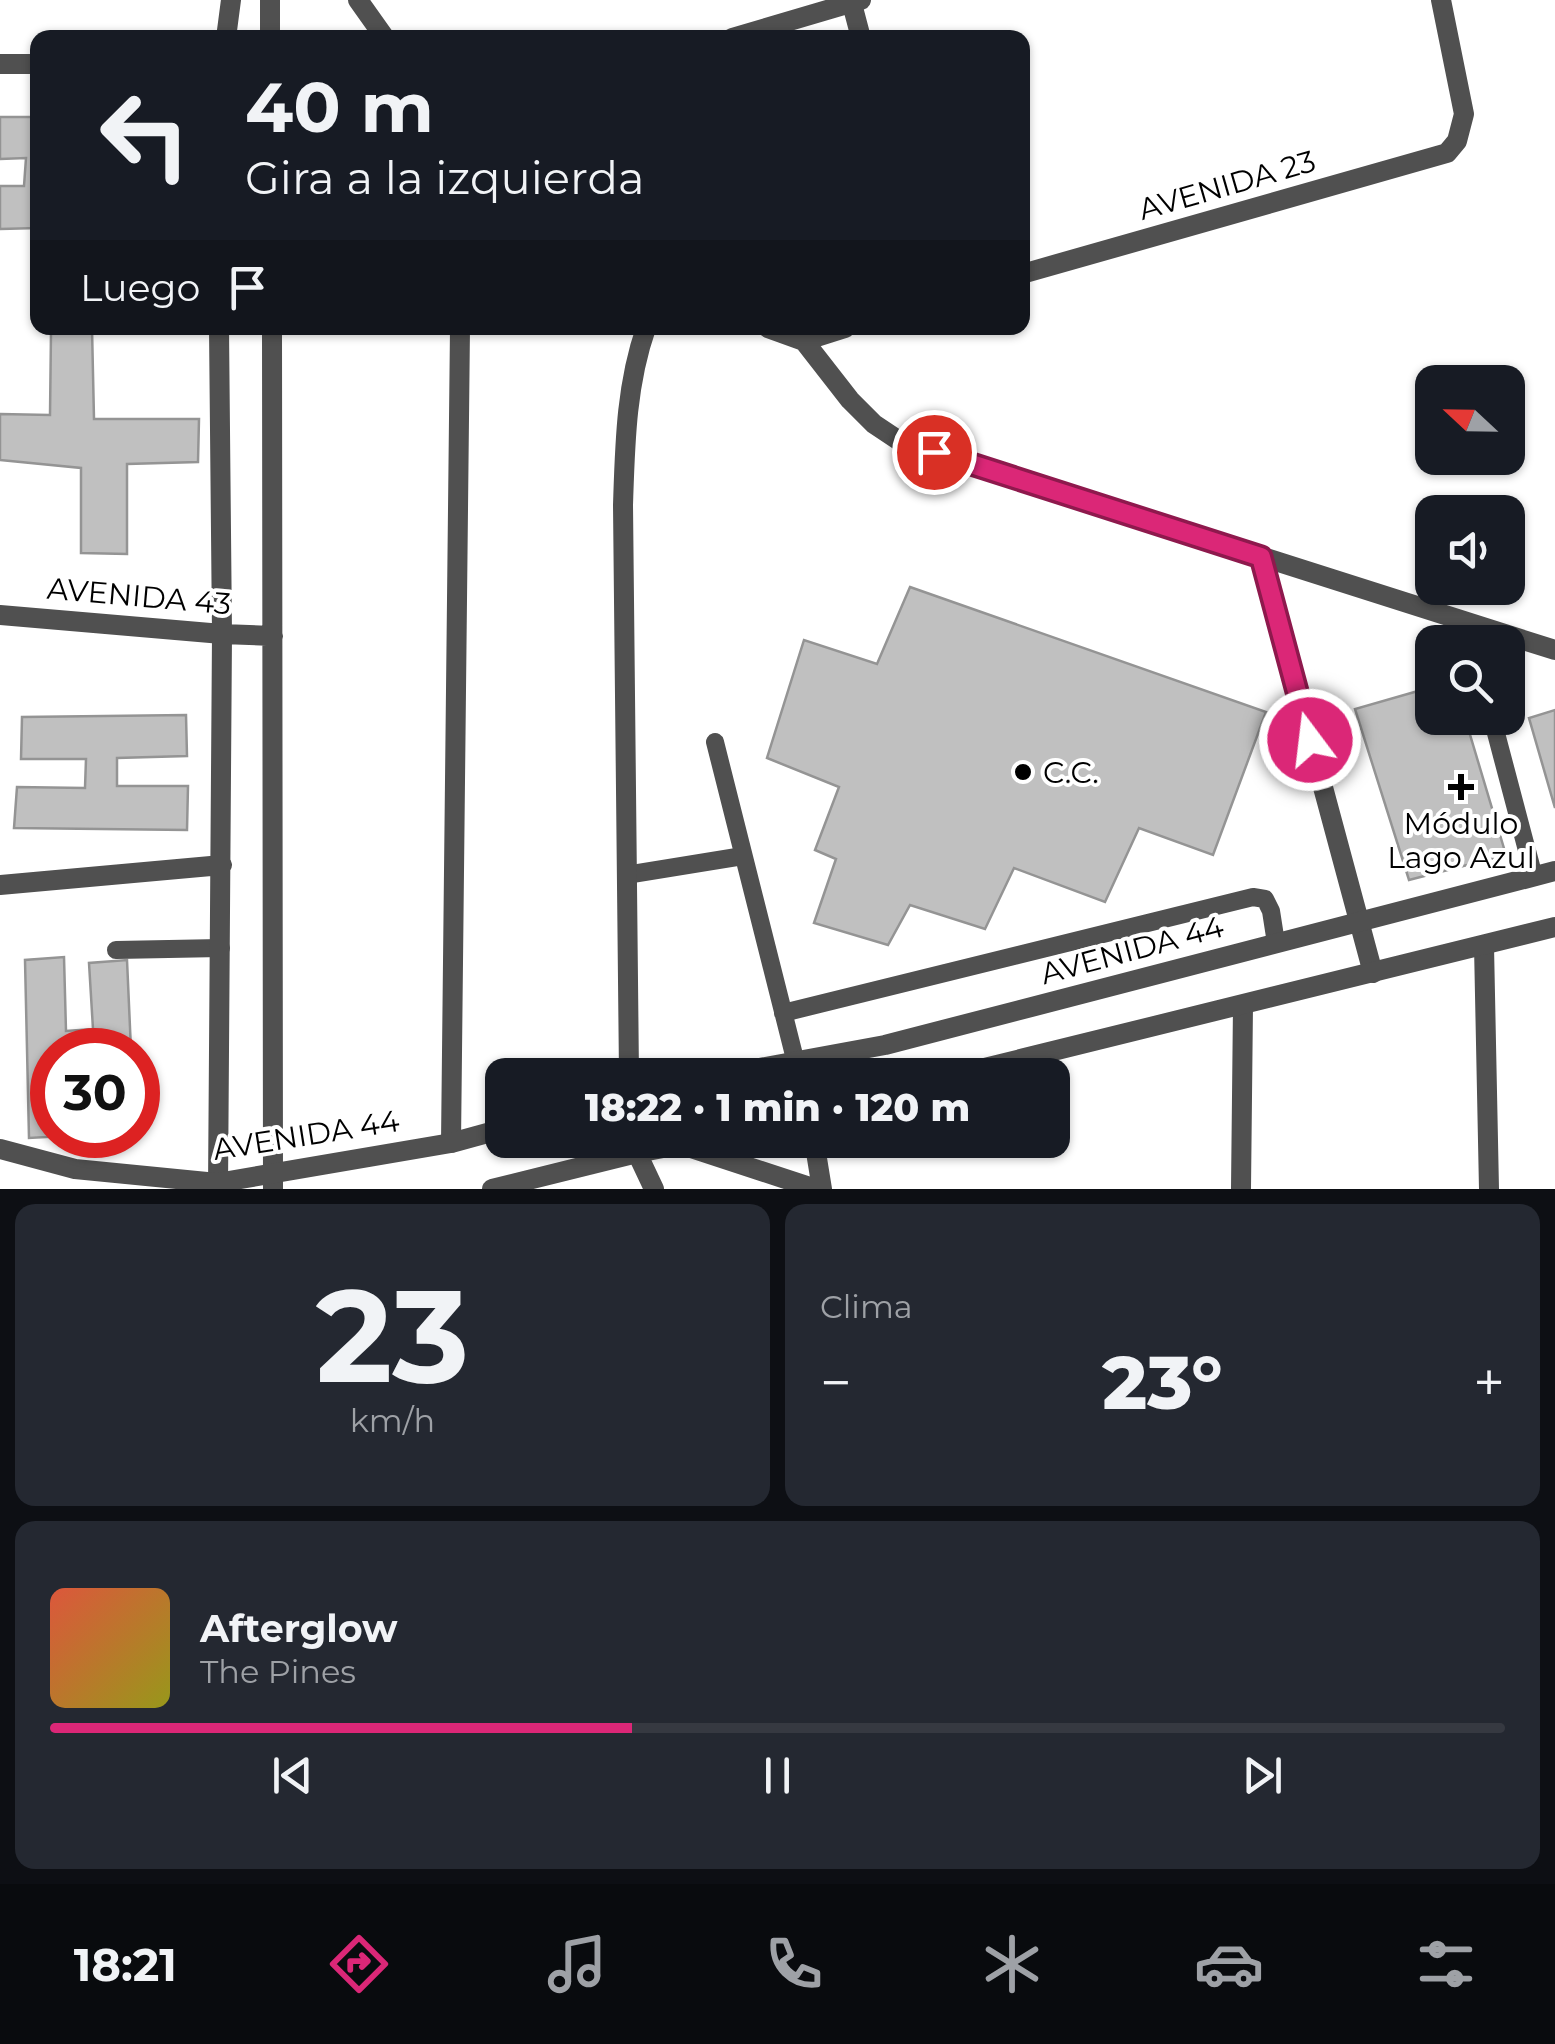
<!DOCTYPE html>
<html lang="es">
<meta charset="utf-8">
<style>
:root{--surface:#171b24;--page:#242831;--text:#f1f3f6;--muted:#9ea1a6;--line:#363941;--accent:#db2777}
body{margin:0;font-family:Montserrat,sans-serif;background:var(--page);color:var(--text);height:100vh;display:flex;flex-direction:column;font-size:38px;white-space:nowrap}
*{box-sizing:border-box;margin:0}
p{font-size:32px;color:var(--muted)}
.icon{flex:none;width:55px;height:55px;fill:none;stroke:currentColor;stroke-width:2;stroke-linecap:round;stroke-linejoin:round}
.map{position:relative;height:1189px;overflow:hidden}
.details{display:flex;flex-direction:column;gap:15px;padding:15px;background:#0d0f14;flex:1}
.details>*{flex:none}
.top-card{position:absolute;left:30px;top:30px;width:1000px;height:305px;border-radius:20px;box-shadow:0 2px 8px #0004;background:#171b24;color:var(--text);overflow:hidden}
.needle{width:65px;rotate:292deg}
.controls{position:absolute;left:1415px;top:365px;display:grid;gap:20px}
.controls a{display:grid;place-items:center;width:110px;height:110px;border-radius:20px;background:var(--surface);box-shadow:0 2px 8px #0004;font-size:50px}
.speed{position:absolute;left:30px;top:1028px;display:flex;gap:20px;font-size:50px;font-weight:700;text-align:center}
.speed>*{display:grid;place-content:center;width:130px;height:130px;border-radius:50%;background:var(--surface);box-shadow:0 2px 8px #0004;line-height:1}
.speed .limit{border:15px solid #d22;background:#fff;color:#111}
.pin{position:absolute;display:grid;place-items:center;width:85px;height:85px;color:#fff;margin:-42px;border:5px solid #fff;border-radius:50%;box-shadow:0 2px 10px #0007}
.me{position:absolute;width:110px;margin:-55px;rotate:345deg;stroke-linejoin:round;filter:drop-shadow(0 0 8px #0008)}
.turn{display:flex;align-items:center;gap:35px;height:210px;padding:0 50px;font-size:45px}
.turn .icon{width:130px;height:130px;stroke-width:2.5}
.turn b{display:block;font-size:70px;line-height:85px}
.then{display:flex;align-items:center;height:95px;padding:0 50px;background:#0003;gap:20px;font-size:38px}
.big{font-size:75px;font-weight:800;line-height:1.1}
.details .widget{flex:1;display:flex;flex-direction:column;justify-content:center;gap:15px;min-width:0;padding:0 35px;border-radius:20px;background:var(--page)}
.details .dial{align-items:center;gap:0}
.dial b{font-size:130px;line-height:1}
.song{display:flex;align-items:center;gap:30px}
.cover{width:120px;height:120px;border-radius:15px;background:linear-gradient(135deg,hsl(10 70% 55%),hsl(60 70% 35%))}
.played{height:10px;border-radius:5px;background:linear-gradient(90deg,var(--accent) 40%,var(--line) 40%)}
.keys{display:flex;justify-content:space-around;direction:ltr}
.heat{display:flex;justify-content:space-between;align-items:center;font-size:55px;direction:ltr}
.details .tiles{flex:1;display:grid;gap:15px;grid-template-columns:1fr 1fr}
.widget:last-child{grid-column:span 2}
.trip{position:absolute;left:485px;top:1058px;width:585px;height:100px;border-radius:20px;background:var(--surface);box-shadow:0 2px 8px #0004;font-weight:800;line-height:100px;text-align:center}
.menu{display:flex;height:160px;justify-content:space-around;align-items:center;background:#090b0e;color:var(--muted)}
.menu .icon{width:70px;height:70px}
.menu .on{color:var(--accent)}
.menu b{font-size:45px;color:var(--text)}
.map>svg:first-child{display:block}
.building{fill:#c0c0c0;stroke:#949494;stroke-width:2.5}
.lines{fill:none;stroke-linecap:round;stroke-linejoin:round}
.service{stroke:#505050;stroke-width:18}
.minor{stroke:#505050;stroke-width:20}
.tertiary{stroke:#505050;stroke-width:20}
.route-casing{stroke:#8e194d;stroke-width:25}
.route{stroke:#db2777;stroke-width:18}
.poi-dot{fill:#000;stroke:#fff;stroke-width:4}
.labels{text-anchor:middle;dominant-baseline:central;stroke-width:8;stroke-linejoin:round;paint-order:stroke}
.street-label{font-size:30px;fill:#000;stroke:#fff}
.poi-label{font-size:30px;fill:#000;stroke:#fff;text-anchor:start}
</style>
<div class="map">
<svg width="1555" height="1189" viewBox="0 0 1555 1189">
<rect width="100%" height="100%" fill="#fff"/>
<path class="building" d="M0 117H38V228L0 229V186H24L26 158 0 159Z
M92 328 94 419H199L198 462 127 464V554L81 553V468L0 460V414L50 415 51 332Z
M910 587 1266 712 1213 855 1139 828 1105 902 1014 868 985 929 910 905 888 945 814 923 836 859 815 850 839 787 767 758 804 640 877 664Z
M1432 687V718H1465L1506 855 1409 880 1355 709Z
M1555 710V808L1529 718Z
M186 715 187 756 117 758V786H188L187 830 14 828 17 787 85 788 86 759H21L22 717Z
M64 957 66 1031 93 1029 89 963 127 960 131 1050H52V1135L65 1136 29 1138 25 960Z"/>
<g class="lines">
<path class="service" d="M1492 718 1534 877
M715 742 795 1059
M626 875 743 856
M116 950 221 948
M783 1013 1253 897 1265 899 1271 911 1276 943"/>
<path class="minor" d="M270 0V38
M358 0 385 38
M851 0 861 38
M226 38 231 0
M732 38 861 0
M0 64H38
M1022 274 1447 153 1457 141 1464 114 1441 0
M272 328 273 1189
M768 328 804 341 850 400 874 424 901 442 1555 650
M804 341 845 328
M1261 557 1373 973
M0 615 222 634 273 636
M0 885 222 865
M1484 946 1489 1189
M629 1075 623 505C625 445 626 385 646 328
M635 1140 637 1153 654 1189
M814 1140 822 1189
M451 1143 460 328
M685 1146 816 1189
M218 1189 222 634 219 328
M1241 1189 1243 1005"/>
<path class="tertiary" d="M722 1075 885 1045 1555 871
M956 1075 1555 927
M0 1149 75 1169 217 1183 451 1143 502 1129
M492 1189 637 1153 705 1140"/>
</g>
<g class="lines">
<g class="route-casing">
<path id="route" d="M934 452 1261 557 1310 740"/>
</g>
<use href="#route" class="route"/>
</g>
<g class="poi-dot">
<circle cx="1023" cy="772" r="10"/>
<path d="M1456 772h10v10h10v10h-10v10h-10v-10h-10v-10h10z"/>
</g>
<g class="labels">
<g class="street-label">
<text transform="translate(1227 185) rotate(-16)">AVENIDA 23</text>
<text transform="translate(139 596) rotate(5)">AVENIDA 43</text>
<text transform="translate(1132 950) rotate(-15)">AVENIDA 44</text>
<text transform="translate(306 1135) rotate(-9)">AVENIDA 44</text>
</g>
<g class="poi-label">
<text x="1043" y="772">C.C.</text>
<text x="1461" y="823" text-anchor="middle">Módulo<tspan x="1461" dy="34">Lago Azul</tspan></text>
</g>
</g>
</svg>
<div class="controls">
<a><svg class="needle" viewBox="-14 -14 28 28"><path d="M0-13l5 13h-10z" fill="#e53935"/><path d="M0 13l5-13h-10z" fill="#9ea1a6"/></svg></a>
<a><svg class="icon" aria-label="sound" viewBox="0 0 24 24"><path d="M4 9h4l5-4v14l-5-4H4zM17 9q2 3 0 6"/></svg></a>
<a><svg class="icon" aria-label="search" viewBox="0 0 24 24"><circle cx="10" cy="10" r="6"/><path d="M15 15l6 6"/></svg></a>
</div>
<div class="speed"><div class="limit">30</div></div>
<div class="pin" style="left:934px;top:452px;background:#d93025"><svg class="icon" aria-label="arrive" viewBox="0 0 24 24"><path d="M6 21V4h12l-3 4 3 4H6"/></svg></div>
<svg class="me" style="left:1310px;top:740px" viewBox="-20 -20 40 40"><circle r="17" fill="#db2777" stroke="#fff" stroke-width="3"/><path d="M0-11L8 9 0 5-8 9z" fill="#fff"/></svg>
<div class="trip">18:22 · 1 min · 120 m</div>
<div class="top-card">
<div class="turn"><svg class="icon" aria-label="left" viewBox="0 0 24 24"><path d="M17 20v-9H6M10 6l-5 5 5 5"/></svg><div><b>40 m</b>Gira a la izquierda</div></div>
<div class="then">Luego<svg class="icon" aria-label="arrive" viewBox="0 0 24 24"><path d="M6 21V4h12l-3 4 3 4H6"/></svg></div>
</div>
</div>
<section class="details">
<div class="tiles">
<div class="widget dial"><b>23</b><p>km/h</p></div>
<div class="widget"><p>Clima</p>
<div class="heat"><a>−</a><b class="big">23°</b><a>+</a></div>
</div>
<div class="widget">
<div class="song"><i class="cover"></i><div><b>Afterglow</b><p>The Pines</p></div></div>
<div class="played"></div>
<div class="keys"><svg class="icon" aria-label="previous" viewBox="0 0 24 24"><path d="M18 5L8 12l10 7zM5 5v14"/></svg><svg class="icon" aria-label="pause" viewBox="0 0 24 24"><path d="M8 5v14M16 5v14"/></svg><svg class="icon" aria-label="next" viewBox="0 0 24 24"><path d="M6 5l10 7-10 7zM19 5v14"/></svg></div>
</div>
</div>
</section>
<nav class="menu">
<b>18:21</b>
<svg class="icon on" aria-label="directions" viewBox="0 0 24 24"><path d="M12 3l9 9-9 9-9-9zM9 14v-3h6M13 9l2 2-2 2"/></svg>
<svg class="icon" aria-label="music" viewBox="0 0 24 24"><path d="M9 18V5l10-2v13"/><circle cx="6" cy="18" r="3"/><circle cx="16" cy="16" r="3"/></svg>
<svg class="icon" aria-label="phone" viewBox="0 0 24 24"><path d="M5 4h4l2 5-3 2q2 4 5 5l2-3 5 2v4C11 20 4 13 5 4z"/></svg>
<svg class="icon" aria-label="climate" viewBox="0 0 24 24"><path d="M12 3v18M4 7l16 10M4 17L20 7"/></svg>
<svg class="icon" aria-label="car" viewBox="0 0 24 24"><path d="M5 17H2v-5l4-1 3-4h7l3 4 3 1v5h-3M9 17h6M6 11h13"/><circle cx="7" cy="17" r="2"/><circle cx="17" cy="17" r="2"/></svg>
<svg class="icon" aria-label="filters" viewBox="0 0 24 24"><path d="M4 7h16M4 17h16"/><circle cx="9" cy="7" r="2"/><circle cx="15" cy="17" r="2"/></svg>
</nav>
